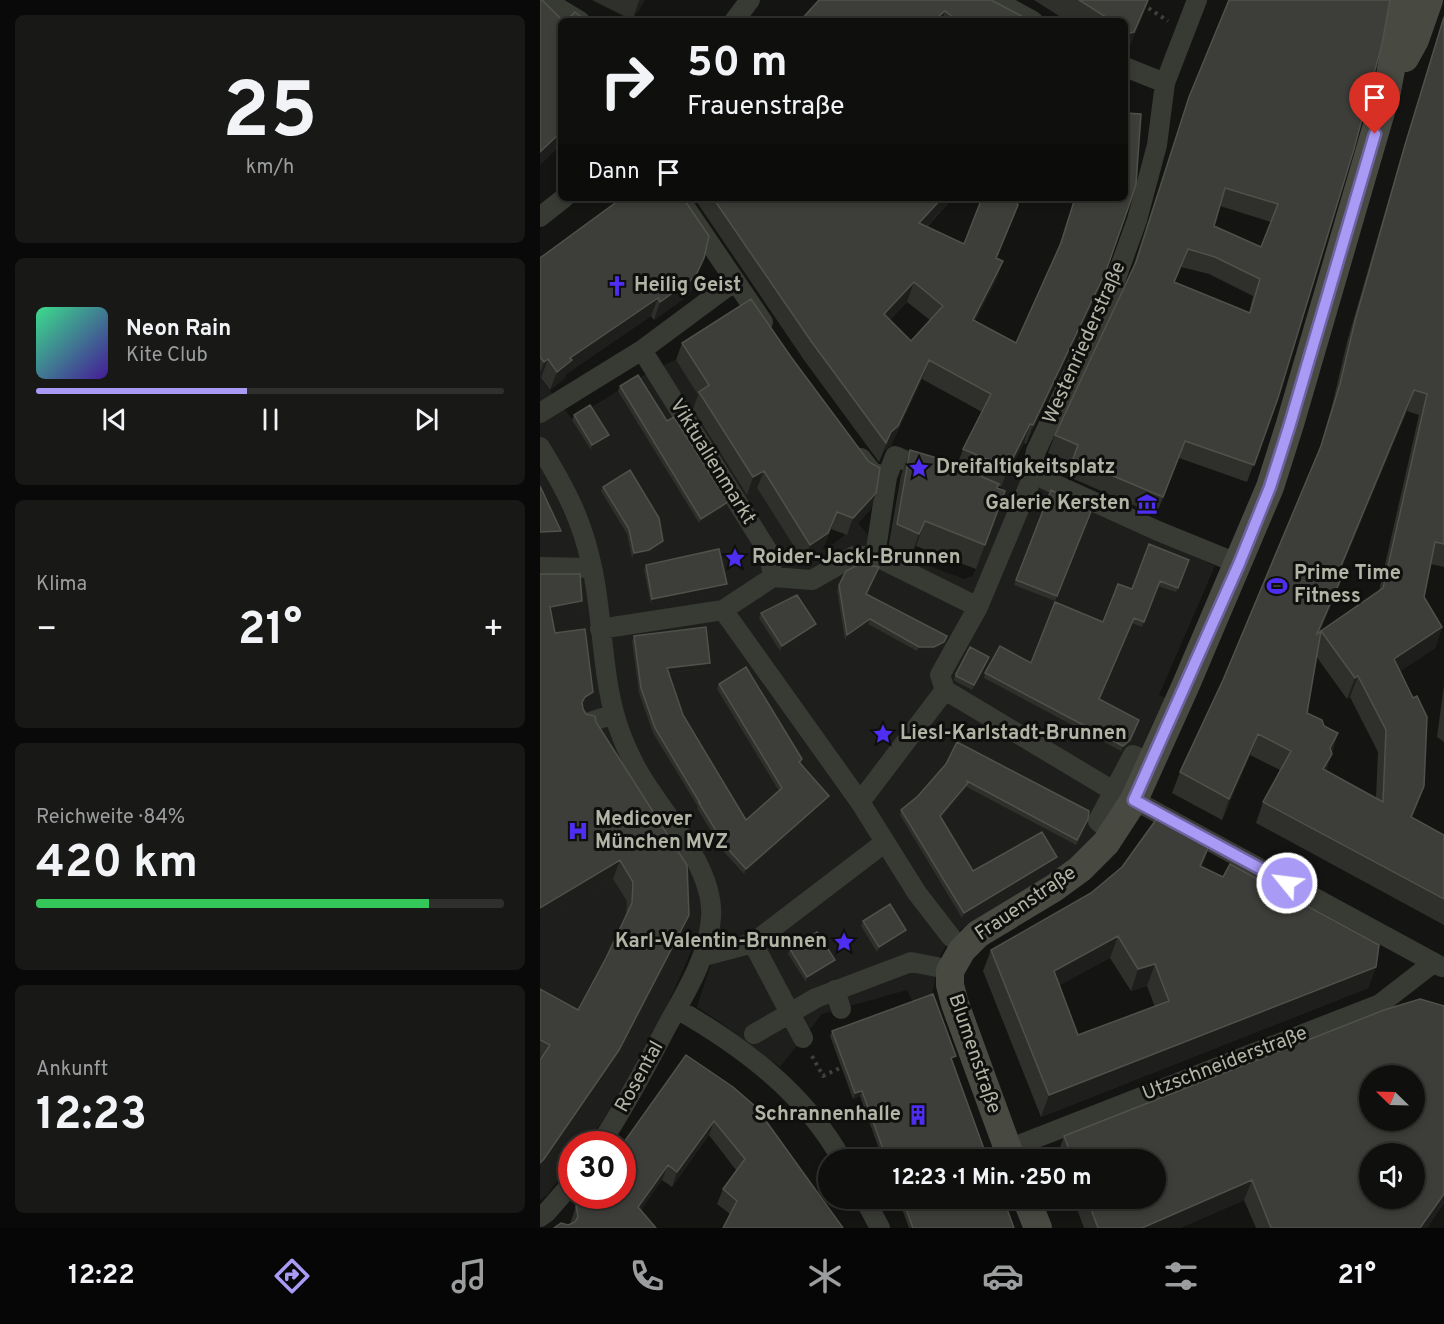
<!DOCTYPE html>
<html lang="de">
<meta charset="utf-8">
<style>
:root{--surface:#0f100e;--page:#181917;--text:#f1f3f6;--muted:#9b9d9e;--line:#2f302e;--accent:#a89af5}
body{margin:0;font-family:Overpass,sans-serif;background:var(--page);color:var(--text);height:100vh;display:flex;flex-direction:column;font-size:22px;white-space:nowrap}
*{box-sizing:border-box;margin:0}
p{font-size:20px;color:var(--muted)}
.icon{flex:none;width:33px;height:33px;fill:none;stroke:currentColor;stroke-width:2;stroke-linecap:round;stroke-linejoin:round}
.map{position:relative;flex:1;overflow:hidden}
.drawer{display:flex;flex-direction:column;gap:15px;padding:15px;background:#080908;width:540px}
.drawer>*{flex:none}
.guide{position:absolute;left:18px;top:18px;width:570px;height:183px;border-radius:9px;box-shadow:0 3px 9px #0003,0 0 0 2px var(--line);background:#0f100e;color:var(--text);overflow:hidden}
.needle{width:39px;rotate:293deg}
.fabs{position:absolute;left:819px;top:1065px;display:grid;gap:12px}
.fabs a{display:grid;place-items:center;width:66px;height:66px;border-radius:50%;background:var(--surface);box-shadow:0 3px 9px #0003,0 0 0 2px var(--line);font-size:30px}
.speed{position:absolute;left:18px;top:1131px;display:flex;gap:12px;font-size:30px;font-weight:700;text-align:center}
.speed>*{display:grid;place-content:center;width:78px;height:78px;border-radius:50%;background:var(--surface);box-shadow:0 3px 9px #0003,0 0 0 2px var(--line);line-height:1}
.speed .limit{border:9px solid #d22;background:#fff;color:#111}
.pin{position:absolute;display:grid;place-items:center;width:51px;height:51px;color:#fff;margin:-62px -26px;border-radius:50% 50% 50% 0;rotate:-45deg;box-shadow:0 0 6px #0007}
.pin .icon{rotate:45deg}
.me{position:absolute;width:66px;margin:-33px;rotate:299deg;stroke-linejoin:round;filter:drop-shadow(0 0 4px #0008)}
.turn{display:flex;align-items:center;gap:21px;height:126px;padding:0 30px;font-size:27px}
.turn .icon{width:78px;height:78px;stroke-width:2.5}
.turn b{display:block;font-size:42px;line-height:51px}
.then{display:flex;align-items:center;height:57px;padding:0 30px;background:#0003;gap:12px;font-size:22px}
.big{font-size:45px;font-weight:700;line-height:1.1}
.drawer .card{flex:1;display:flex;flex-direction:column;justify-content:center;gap:9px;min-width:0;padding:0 21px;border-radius:9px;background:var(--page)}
.drawer .dial{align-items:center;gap:0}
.dial b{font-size:78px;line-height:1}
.song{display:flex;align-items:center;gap:18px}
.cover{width:72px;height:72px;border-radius:9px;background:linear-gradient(135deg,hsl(150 70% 55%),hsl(260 70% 35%))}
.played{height:6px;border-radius:3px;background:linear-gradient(90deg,var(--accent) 45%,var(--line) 45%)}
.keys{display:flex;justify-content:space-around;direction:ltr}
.heat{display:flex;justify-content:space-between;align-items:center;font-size:33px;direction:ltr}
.charge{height:9px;border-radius:4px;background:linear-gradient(90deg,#34c759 84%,var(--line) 0)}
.trip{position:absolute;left:278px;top:1149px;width:348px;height:60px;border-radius:30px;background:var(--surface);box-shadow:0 3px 9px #0003,0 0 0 2px var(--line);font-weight:700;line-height:60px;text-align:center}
.tabs{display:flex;height:96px;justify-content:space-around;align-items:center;background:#060606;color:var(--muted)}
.tabs .icon{width:42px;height:42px}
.tabs .active{color:var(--accent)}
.tabs b{font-size:27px;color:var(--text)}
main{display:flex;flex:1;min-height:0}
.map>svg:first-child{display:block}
.built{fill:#1e1f1c}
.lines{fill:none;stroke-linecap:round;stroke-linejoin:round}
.path{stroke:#3f413a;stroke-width:4;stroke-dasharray:3 4.5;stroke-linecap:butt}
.street{stroke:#383a34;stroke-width:20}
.secondary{stroke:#484a42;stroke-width:28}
.wall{fill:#2f302c;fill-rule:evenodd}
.shaded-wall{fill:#1e1f1d}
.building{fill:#3d3e39;stroke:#4f514a;stroke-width:1.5;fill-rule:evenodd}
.route-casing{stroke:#6d649f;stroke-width:15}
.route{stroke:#a89af5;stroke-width:10}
.labels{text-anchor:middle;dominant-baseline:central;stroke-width:6;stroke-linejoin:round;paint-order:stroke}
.poi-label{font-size:20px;font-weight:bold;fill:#b2b5a5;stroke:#0f100e;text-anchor:start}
.street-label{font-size:20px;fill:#b2b5a5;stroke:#0f100e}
</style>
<main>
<section class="drawer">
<div class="card dial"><b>25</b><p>km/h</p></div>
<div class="card">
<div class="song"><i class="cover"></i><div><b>Neon Rain</b><p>Kite Club</p></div></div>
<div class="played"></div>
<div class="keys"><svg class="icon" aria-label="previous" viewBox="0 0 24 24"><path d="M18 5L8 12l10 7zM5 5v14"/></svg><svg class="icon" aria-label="pause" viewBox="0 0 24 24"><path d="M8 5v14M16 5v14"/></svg><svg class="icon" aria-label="next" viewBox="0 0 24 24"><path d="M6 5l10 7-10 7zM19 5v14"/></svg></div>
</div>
<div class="card"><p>Klima</p>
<div class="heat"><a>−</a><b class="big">21°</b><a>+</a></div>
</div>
<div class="card"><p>Reichweite · 84%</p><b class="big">420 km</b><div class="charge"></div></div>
<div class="card"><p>Ankunft</p><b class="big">12:23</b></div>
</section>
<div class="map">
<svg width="904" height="1228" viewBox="0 0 904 1228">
<rect width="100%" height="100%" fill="#141513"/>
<path class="built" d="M136 360 264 561 296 542 318 523 337 546 424 579 433 576 456 516 462 485 475 460 492 480 552 510 675 566 619 695 625 698 580 795 555 834 539 853 506 878 428 924 411 937 400 956 391 999 374 1005 367 990 282 1014 240 1067 184 1025 157 1007 172 961 152 949 114 1036 80 1098 45 1144H32L31 1162 7 1195 0 1200V378L32 419 114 369Z"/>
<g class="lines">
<path class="path" d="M596 0 628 21
M272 1056 283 1076 302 1067"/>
<path class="street" d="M5 0 40 21
M455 0 493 21
M657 0 625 83 617 145 597 220 570 295 496 451 494 461 495 471 506 480 618 531 699 564
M194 21 210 0
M585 67 625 83
M139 198 223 322
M0 217 24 198
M102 350 229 553 233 577
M0 413 102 350 195 281
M0 447C25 488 42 519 52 567 64 620 61 686 82 737 88 752 95 767 104 781 128 819 175 871 171 918 168 957 146 992 127 1026 106 1067 85 1107 60 1144
M321 458 332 472 347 477
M335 556 347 477 355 456 390 471
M0 567 52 568
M183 610 320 802 377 893 411 937
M60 629 183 610 233 577 272 580 314 556H335L438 607
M405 690 575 792
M47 723 74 714
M594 800 902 967
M320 802 405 690 400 675 438 607 495 471
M561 824 558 821 593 755 598 757
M213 943 263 1038
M164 956 213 943 344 843
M295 990 301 1009
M137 1009C202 1046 265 1093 302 1160
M214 1034 276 998 371 962 397 967
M468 1149 840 1004 893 963
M324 1198 340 1228
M0 1217 7 1212 32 1183"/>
<path class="secondary" d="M865 58 875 40 889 0
M472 1160 415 1004 410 985V971L422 950 438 934 514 888 540 869 566 843 594 800 645 687 730 487 750 424 847 91 864 0
M486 1198 498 1228"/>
</g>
<path class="wall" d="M52 0H105L92 20Z
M451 0 491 21H260Z
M494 0H609L586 55H585V21H527Z
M850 0 738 398 707 482 639 458 616 515 527 476 532 462 508 453 515 435 593 267 649 97ZM680 206 731 222 721 247 674 226ZM641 267 669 274 713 296 709 313 635 282Z
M904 15V567L891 564 884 597 902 627 895 648 860 671 884 786 872 817 904 835V925L716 823 723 802 740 770 710 755 682 820 632 793 640 772 683 680 777 457 792 406 807 342 858 167ZM867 411 879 415 839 591 781 631 780 634 779 633 798 589 806 567 802 566ZM776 656 807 699 810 697 838 752 836 798 786 771 798 733 784 726 767 713Z
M154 198H325L329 201 332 198H413L387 227 424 244 478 205 457 258 463 261 456 280 435 321 476 343 518 249 535 198H585L566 271 559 290 486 444 484 443 461 487 458 486V488L465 491 436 569 376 546 370 558 348 549 361 475 370 450 417 466 423 449 442 412 382 379 351 445 344 451 339 462 264 360ZM367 302 390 320 371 341 350 320Z
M0 258 157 276 149 295 114 320 111 316 26 374 25 378 10 390 1 378H0Z
M142 343 336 493 330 510 307 535 291 529 282 550 264 562 217 488 207 495 153 409 158 395 136 360Z
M80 386 188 502 186 507 159 523 78 391Z
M34 415 67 440 51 450 32 420Z
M63 487 123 541 122 546 107 555 92 558 87 534 61 491Z
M511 490 552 509 515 601 474 585Z
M649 560 636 592 618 586 602 627 592 623 560 699 599 720 588 744 581 751 444 678 445 673 491 663 563 622 592 589Z
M106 565 187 584 185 589 111 604 104 570Z
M339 567 327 594 407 636 402 647 392 652 377 651 328 624 305 640 297 590 299 585Z
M0 574 42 601 36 620 13 624 15 633 53 692 45 711 56 722 142 934 72 1069 0 1173V989L38 1010 66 958 86 916 87 901 73 879 0 923Z
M221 613 276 624 274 629 240 651 219 618Z
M94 636 169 668 128 673 143 715 206 820 239 791 177 689 179 684 262 759 261 764 287 801 204 874 184 852 157 808 158 807 113 733 99 693 92 641Z
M447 662 432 690 415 681 414 679 416 674Z
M904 685V742L897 737Z
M406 764 546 824 536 845 427 787 401 818 433 871 516 862 422 918 360 815 361 810 378 796Z
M673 837 662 866 836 967 828 988 501 1117 443 971 451 950ZM570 958 591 991 607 986 615 1007 538 1035 519 985Z
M323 921 366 930 365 935 337 952 321 926Z
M250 949 293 965 266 982 248 954Z
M904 1006V1203L887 1228H716L704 1200 640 1228H544L533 1198H615V1160H518L517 1156 524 1136Z
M292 1031 413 1062 448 1160H343L320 1096 313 1099 290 1036Z
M146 1055 303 1228 190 1214 177 1204 183 1189 196 1170 169 1135 132 1187 122 1180 28 1225 31 1224V1221L36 1206 82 1196Z
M358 1198H463L474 1228H369Z"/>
<path class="shaded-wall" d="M100 0H105L92 20 99 1Z
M608 0H609L586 55H585V46L590 33Z
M405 11 402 21H393Z
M21 132V145L0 165V152Z
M402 198H413L372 242 379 223Z
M478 205 471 224 449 277 456 258Z
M648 249 641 267 628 299 634 282Z
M164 258 149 295 114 320 120 302Z
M463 261 456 280 426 339 433 320Z
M566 271 559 290 486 444 493 425Z
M374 282 367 302 337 333 344 314Z
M118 298 111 316 26 374 25 378 10 390 17 372 30 358Z
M8 359 1 378H0V373L4 362Z
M389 360 382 379 351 445 344 451 339 462 351 432Z
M874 390 867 411 794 587 801 566Z
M490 424 484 443 461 487 468 468Z
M69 435 67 440 51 450 52 445Z
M224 471 217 488 207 495 213 477Z
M336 493 330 510 307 535 313 518Z
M188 502 186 507 159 523 161 519Z
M297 512 291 529 282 550 264 562 270 545Z
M385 521 376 546 370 558 379 534Z
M21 531 15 547H0V532Z
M123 541 122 546 107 555 92 558 94 553Z
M806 567 798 589 769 655 777 634Z
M187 584 185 589 111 604 112 599Z
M42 601 36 620 4 626 10 607Z
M330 619 328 624 305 640 307 635Z
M276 624 274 629 240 651 242 646Z
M902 627 895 648 846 681 854 659Z
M407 636 402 647 392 652 377 651 379 647Z
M170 663 169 668 125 673 127 668Z
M818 676 810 697 807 699 815 678Z
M53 692 46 711 38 716 45 697Z
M599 720 588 744 581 751 583 746Z
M798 733 790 755V748Z
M718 734 710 755 682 820 689 799Z
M792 754 784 775 783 769Z
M428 783 426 788 398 821 400 816Z
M884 786 877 807 863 838 871 817Z
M289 796 287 801 204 874 206 869Z
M673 837 665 858 652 887 660 866Z
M517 857 516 862 422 918 424 913Z
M80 860 73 879 0 923V908Z
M149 915 142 934 72 1069 0 1173V1163Z
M366 930 365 935 337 952 339 947Z
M578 936 570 958 506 993 514 971Z
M295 960 293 965 266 982 267 977Z
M615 964 607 986 591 991 598 969Z
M836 967 828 988 501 1117 509 1095Z
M322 1091 320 1096 313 1099 315 1093Z
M174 1121 169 1135 132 1187 137 1172Z
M128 1165 122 1180 93 1222 98 1207Z
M712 1180 704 1200 640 1228H602Z
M904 1194V1203L887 1228H880Z"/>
<path class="building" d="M0 0H2L23 21H21V132L0 152Z
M279 0H451L491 21H418L405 11 393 21H260Z
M539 0H608L594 32 590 33 585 29V21H572Z
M689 0H850L842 44 814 149 738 398 714 465 645 441 623 497 533 459 538 445 515 435 596 262 649 97ZM685 188 738 204 721 247 674 226ZM648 249 675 257 720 279 710 313 634 282Z
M35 12 47 21H26Z
M904 17V544L895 542 884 597 902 627 854 659 873 698 877 696 887 717 884 786 871 817 904 835V899L723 802 751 751 718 734 689 799 640 772 683 680 781 446 800 384 815 321 865 145ZM874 390 887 394 843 588 781 631 815 678 818 676 846 730 843 802 783 769 792 754 790 748 798 733 784 726 782 720 767 713 781 631 777 634 806 567 801 566Z
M585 65 589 66 585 81Z
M585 113 601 114 596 184 592 197 566 271 493 425 490 424 468 468 423 449 451 394 389 360 358 426 351 432 346 443 271 341 173 198H325L329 201 332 198H402L379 223 424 244 442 198H476L478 205 456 258 463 261 433 320 476 343 521 243 535 198H585ZM374 282 403 306 371 341 344 314Z
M82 198H143L169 236 164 258 155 277 120 302 118 298 30 358 32 360 17 372 8 359 4 362 0 357V258Z
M211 299 251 357 329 462 340 468 336 493 313 518 297 512 288 533 270 545 224 471 213 477 159 392 169 385 142 343Z
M98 375 127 421 134 417 188 502 161 519 80 386Z
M50 405 69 435 52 445 34 415Z
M370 450 397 458 459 484 457 488 465 491 445 545 385 521 379 534 357 524Z
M90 470 119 518 123 541 109 550 94 553 89 529 63 487Z
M0 486 21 531 0 532Z
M511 490 552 509 517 596 476 580Z
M609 544 649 560 638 588 620 581 604 622 594 618 559 699 599 720 590 740 583 746 445 673 460 646 491 663 515 602 563 622 578 584 592 589Z
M179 549 187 584 112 599 106 565Z
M320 564 339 567 326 594 407 636 404 642 394 647H379L330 619 307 635 299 585 306 571Z
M0 574H40L42 601 10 607 15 633 45 629 53 692 45 697 42 702 43 709 46 714 55 716 56 722 147 865 149 915 79 1050 4 1159 0 1163V1060L10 1045 0 1040V989L38 1010 66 958 92 903 93 882 80 860 0 908Z
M257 595 276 624 242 646 221 613Z
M166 627 170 663 127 668 143 715 206 820 242 788 179 684 206 667 262 759 259 762 289 796 206 869 186 847 159 803H160L115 728 101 688 94 636Z
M430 647 449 657 434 685 416 676V674Z
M417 742 549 811 548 819 537 840 427 781 428 783 400 816 433 871 502 832 517 857 424 913 361 810 378 796 406 764Z
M630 813 673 837 660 866 683 877 690 864 839 945 836 967 509 1095 451 950 551 893 582 867 618 817ZM578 936 598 969 615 964 629 1001 538 1035 514 971Z
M350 904 366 930 339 947 323 921Z
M277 932 295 960 267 977 250 949Z
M393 994 416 1056 411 1058 448 1160H347L322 1091 315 1093 292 1031Z
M880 999 904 1006V1194L880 1228H731L712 1180 602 1228H558L547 1198H615V1160H533L524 1136 844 1010ZM830 1076H874V1120H830ZM830 1154H874V1198H830Z
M146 1055 193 1087 216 1107 303 1228H183L197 1201 183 1189 205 1159 174 1121 137 1172 128 1165 98 1207 116 1228H14L21 1223 28 1225 35 1222 38 1217 36 1206 45 1196H82V1145Z
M362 1198H463L474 1228H373Z"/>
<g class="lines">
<g class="route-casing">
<path id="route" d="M747 883 594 800 699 564 730 487 750 424 835 134"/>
</g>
<use href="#route" class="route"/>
</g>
<defs>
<g id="church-bare" transform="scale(1.62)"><path d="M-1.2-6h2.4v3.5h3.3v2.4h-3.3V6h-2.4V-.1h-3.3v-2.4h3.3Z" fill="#4f2df3" stroke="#0f100e" stroke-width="2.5" paint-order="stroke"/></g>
<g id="sight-bare" transform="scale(1.62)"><path d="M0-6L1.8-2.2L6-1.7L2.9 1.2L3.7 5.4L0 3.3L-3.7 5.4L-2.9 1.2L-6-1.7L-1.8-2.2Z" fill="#4f2df3" stroke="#0f100e" stroke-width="2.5" paint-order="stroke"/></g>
<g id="museum-bare" transform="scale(1.62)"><path d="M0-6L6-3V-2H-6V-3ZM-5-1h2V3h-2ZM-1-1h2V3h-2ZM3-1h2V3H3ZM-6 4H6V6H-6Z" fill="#4f2df3" stroke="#0f100e" stroke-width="2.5" paint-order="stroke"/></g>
<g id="stadium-bare" transform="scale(1.62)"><path d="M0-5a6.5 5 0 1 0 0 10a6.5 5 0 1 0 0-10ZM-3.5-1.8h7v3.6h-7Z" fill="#4f2df3" stroke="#0f100e" stroke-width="2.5" paint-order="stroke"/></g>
<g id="hospital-bare" transform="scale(1.62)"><path d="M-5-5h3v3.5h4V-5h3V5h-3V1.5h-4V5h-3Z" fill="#4f2df3" stroke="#0f100e" stroke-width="2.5" paint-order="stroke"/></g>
<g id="building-bare" transform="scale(1.62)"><path d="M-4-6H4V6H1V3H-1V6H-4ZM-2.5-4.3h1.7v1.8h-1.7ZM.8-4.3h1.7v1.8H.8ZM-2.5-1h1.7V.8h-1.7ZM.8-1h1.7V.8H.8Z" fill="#4f2df3" stroke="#0f100e" stroke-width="2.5" paint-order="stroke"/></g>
</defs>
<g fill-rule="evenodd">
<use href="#church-bare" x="77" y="286"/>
<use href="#sight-bare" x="379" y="468"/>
<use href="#museum-bare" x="607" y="504"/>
<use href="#sight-bare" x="195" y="558"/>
<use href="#stadium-bare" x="737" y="586"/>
<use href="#sight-bare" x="343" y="734"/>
<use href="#hospital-bare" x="38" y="831"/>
<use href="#sight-bare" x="304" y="942"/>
<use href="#building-bare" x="378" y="1115"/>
</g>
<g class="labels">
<g class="poi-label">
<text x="94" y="286">Heilig Geist</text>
<text x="396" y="468">Dreifaltigkeitsplatz</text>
<text x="590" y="504" text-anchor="end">Galerie Kersten</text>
<text x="212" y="558">Roider-Jackl-Brunnen</text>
<text x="754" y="574">Prime Time<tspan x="754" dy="23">Fitness</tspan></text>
<text x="360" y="734">Liesl-Karlstadt-Brunnen</text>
<text x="55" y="820">Medicover<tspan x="55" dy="23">München MVZ</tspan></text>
<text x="287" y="942" text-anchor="end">Karl-Valentin-Brunnen</text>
<text x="361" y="1115" text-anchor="end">Schrannenhalle</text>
</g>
<g class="street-label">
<text transform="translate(545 343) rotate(-66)">Westenriederstraße</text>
<text transform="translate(172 462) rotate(58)">Viktualienmarkt</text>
<text transform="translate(486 904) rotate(-34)">Frauenstraße</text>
<text transform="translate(434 1054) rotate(71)">Blumenstraße</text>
<text transform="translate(685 1064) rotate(-21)">Utzschneiderstraße</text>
<text transform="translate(100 1077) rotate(-61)">Rosental</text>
</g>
</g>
</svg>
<div class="fabs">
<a><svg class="needle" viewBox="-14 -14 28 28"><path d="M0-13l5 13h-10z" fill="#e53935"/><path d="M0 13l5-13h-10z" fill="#9b9d9e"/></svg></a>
<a><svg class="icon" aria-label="sound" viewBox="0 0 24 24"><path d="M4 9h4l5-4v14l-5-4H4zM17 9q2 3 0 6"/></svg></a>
</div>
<div class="speed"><div class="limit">30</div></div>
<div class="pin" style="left:835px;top:134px;background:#d93025"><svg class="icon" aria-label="arrive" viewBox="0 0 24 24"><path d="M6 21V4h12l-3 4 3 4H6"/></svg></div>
<svg class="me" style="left:747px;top:883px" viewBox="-20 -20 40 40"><circle r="17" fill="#a89af5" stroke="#fff" stroke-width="3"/><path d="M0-11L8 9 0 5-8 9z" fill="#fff"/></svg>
<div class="trip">12:23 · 1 Min. · 250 m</div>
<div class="guide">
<div class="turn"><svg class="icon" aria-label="right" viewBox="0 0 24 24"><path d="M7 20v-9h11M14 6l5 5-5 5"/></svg><div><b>50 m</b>Frauenstraße</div></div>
<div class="then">Dann<svg class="icon" aria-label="arrive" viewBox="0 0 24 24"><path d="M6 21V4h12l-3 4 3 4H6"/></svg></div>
</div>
</div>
</main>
<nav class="tabs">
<b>12:22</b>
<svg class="icon active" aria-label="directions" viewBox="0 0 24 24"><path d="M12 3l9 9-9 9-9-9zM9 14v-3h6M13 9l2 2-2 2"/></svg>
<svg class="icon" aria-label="music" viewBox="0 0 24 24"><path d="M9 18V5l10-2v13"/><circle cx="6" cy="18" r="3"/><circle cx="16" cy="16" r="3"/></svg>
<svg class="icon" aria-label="phone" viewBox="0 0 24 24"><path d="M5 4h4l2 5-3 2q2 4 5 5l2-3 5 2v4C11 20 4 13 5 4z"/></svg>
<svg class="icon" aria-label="climate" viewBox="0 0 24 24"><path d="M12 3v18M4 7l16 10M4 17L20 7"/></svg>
<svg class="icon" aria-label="car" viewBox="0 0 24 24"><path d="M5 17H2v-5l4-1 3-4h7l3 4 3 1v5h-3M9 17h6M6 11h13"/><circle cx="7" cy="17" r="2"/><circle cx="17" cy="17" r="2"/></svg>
<svg class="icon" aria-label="filters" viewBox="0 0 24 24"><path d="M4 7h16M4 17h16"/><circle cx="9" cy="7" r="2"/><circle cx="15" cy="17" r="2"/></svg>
<b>21°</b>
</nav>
